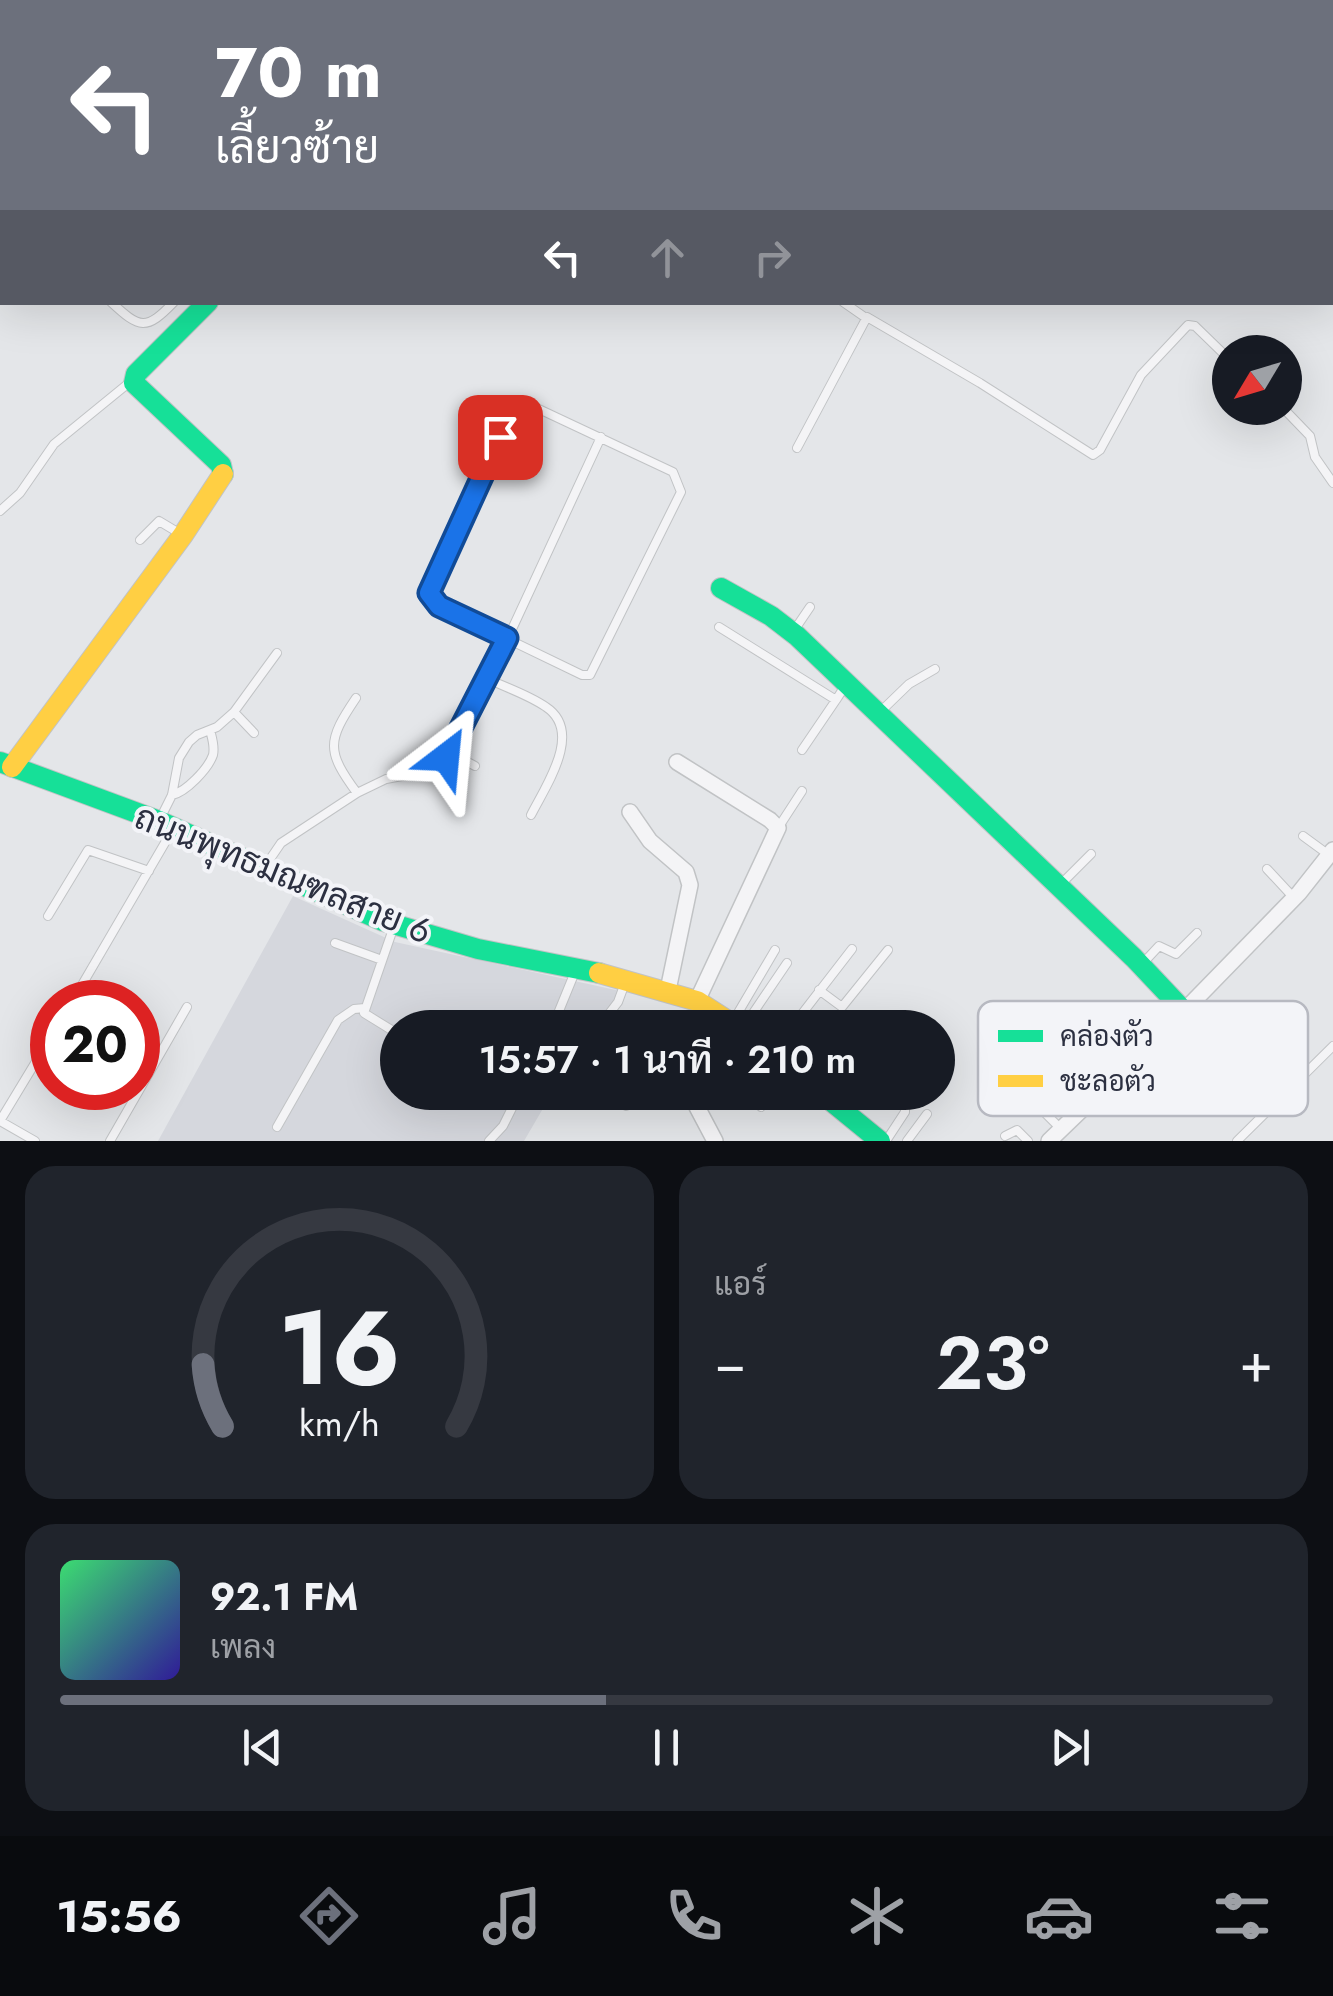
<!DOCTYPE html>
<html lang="th">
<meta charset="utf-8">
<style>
:root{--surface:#171b24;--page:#20242c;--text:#f1f3f6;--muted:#9ea1a6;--line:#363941;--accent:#6c707c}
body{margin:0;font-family:Jost,Sarabun,sans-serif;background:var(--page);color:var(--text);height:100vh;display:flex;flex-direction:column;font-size:38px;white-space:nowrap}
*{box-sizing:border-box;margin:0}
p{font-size:32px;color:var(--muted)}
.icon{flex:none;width:55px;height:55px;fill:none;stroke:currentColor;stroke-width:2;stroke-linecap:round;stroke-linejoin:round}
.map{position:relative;height:1141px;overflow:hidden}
.panel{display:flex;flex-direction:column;gap:25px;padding:25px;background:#0d0f14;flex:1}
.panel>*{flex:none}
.guide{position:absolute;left:0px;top:0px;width:1335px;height:305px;box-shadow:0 10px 40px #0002;background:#6c707c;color:#fff;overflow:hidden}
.needle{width:65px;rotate:232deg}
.fabs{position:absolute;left:1212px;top:335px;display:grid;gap:20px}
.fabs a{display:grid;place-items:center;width:90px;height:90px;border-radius:50%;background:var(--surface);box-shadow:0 10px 40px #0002;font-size:50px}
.speed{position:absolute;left:30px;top:980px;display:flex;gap:20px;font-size:50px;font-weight:700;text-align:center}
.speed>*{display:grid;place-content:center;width:130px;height:130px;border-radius:50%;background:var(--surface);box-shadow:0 10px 40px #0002;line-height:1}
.speed .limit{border:15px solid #d22;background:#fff;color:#111}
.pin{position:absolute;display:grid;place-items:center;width:85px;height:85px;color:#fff;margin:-42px;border-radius:20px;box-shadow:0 5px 15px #0006}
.me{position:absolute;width:110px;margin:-55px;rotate:29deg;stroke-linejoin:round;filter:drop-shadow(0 0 8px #0008)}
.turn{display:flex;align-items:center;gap:35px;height:210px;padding:0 50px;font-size:45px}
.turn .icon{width:130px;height:130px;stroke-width:2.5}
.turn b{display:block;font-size:70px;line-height:85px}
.lanes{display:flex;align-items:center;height:95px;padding:0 50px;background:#0003;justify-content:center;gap:50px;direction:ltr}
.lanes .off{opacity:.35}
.big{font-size:75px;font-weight:600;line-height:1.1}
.panel .widget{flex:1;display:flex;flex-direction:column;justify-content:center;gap:15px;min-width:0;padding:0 35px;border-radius:30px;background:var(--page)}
.panel .dial{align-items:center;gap:0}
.dial svg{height:260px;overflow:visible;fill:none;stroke:var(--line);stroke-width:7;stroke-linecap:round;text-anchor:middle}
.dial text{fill:var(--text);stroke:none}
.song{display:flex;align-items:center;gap:30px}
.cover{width:120px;height:120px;border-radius:15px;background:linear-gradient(135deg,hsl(140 70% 55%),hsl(250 70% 35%))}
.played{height:10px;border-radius:5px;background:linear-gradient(90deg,var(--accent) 45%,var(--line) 45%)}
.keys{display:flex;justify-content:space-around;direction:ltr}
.heat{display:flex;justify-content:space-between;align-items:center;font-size:55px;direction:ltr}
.panel .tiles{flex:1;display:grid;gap:25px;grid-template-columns:1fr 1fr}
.widget:last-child{grid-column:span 2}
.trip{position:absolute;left:380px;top:1010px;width:575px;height:100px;border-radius:50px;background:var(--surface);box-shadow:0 10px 40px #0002;font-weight:600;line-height:100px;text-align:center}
.dock{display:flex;height:160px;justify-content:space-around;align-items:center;background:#090b0e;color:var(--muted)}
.dock .icon{width:70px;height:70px}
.dock .selected{color:var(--accent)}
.dock b{font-size:45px;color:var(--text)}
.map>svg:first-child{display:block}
.built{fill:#d5d7dd}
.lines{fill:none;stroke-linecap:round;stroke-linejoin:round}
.lane-casing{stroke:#c1c3c5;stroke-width:10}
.street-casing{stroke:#c1c3c5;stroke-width:18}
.fast-casing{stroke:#c1c3c5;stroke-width:22}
.slow-casing{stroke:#c1c3c5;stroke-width:22}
.lane{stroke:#f4f4f6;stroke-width:8}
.street{stroke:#f4f4f6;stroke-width:15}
.fast{stroke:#16e098;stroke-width:20}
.slow{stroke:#ffcf43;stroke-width:20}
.route-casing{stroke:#114b97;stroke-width:25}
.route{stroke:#1a73e8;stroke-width:18}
.labels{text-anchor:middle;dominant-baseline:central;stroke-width:8;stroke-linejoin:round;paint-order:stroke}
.street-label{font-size:35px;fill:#2c3041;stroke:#f3f4f8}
.key{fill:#f3f4f8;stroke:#b7b9c1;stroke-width:2.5}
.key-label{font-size:28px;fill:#2c3041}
</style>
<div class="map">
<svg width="1333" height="1141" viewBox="0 0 1333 1141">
<rect width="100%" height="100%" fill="#e4e6e9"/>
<path class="built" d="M293 896 395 942 625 992 597 1027 398 1028V1092L552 1093 524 1141H158Z"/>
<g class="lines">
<g class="lane-casing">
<path id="lane" d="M29 0 32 2
M838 0 840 2
M1181 0 1184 2
M1332 110H1333
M0 168 2 169
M111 302C140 329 146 331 174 302
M843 302 866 318
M520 403H526L673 472 681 492 590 675H582L439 606 429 593 510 414Z
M1283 408 1310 436 1315 457 1333 483
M797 448 867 317 980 383 1093 455 1100 450 1141 375 1188 325 1195 326 1230 360
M0 511 20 493 54 444 130 382
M140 540 159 521 179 533
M719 627 836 700 845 686
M793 632 810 607
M488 679C507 688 529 695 546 707 584 732 545 787 531 815
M356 698C327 741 326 751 357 793
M234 712 254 733
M879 713 909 684 935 669
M802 750 836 700
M449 752 475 766
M172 795C186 792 208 769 213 755 215 746 212 738 210 730
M159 821 172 795 179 758 189 742 197 735 217 727 234 712 277 653
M778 828 802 791
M1303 836 1329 855
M266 865 281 843 357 793 386 779 434 770 446 757 482 694 601 437
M1267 869 1294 898
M1059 886 1091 854
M48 916 88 850 149 871
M393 929 364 1013 398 1034
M335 943 382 960
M1144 962 1159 946 1176 954 1197 933
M819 990 842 1007 888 950
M72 1002 173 829
M1132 1019 1152 1042
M732 1023 775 950
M552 1028 577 967
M598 1028 618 1002 625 983
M685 1028 699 1006
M743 1028 787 963
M791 1028 852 949
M1098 1053 1117 1075
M601 1092 626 1106 637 1101 642 1092
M1037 1105 1061 1129
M761 1107 773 1092
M277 1127 338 1020 354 1009 365 1008
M1005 1136 1017 1130 1028 1141
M35 1141 0 1121 52 1035
M110 1141 187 1007
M489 1141 503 1126 520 1092
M886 1141 905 1112V1092
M907 1141 927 1114
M1237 1141 1333 1046"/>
</g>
<g class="street-casing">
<path id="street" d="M904 2 906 0
M0 232 2 230
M677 762 770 820 778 828 697 1001
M630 812 650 841 686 872 690 885 668 990
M695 1092 697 1107 715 1141
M1049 1141 1184 1011 1299 893 1333 850"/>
</g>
<g class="fast-casing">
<path id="fast" d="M208 302 136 374 134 383 221 465 223 474
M721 588 771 616 797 636 1134 958 1184 1011
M0 762 159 821 383 921 478 949 599 973
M820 1092 880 1141"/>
</g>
<g class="slow-casing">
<path id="slow" d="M12 767 183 535 223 474
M599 973 697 1001 739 1028"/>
</g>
<use href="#lane" class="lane"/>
<use href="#street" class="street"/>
<use href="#fast" class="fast"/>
<use href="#slow" class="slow"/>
</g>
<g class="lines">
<g class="route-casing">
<path id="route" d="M446 757 507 638 439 606 429 593 500 437"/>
</g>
<use href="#route" class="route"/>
</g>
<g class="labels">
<g class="street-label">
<text transform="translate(283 874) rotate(22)">ถนนพุทธมณฑลสาย 6</text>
</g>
</g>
<rect x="978" y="1001" width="330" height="115" rx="15" class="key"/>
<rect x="998" y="1030" width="45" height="12" fill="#16e098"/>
<rect x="998" y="1075" width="45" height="12" fill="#ffcf43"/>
<g class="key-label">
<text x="1060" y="1046">คล่องตัว</text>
<text x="1060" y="1091">ชะลอตัว</text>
</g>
</svg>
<div class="fabs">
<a><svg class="needle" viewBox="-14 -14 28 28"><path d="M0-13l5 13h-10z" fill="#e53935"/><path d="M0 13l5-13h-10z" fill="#9ea1a6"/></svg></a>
</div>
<div class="speed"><div class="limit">20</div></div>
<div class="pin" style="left:500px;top:437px;background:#d93025"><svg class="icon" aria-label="arrive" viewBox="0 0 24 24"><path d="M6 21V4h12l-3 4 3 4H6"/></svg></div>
<svg class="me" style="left:446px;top:757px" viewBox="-20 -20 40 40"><path d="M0-17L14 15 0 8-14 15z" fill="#1a73e8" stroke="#fff" stroke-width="4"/></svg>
<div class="trip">15:57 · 1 นาที · 210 m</div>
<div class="guide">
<div class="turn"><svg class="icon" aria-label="left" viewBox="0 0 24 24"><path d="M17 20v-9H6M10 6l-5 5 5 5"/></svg><div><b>70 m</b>เลี้ยวซ้าย</div></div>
<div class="lanes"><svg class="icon" aria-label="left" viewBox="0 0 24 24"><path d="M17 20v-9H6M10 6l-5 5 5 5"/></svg><svg class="icon off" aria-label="ahead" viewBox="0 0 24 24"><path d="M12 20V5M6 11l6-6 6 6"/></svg><svg class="icon off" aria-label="right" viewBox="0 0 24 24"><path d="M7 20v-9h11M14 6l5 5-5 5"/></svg></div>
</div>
</div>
<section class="panel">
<div class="tiles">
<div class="widget dial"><svg viewBox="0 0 100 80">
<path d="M14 69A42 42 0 1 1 86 69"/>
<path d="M14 69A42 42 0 0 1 8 50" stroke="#6c707c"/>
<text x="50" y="56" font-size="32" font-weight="700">16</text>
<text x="50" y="72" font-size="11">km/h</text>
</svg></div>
<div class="widget"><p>แอร์</p>
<div class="heat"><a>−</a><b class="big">23°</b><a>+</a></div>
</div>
<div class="widget">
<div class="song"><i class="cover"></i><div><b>92.1 FM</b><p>เพลง</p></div></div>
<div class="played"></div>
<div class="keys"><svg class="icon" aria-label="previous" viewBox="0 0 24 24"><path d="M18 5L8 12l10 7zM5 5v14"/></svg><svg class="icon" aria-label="pause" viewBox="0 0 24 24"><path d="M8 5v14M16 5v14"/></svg><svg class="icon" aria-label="next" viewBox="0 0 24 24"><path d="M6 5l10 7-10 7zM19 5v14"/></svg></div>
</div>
</div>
</section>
<nav class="dock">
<b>15:56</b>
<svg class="icon selected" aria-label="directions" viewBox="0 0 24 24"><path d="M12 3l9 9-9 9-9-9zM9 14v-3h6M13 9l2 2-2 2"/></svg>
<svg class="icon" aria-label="music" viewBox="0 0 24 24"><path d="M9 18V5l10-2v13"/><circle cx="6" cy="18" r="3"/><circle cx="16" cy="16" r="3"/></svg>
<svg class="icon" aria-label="phone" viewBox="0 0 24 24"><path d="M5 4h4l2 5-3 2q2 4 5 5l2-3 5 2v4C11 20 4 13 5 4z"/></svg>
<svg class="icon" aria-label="climate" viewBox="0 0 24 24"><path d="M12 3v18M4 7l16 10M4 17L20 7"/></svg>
<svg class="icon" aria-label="car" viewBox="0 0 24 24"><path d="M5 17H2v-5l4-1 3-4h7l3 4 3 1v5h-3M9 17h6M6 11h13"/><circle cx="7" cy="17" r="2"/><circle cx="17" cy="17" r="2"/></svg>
<svg class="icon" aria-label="filters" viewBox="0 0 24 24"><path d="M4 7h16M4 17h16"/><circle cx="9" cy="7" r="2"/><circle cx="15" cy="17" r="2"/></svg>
</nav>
